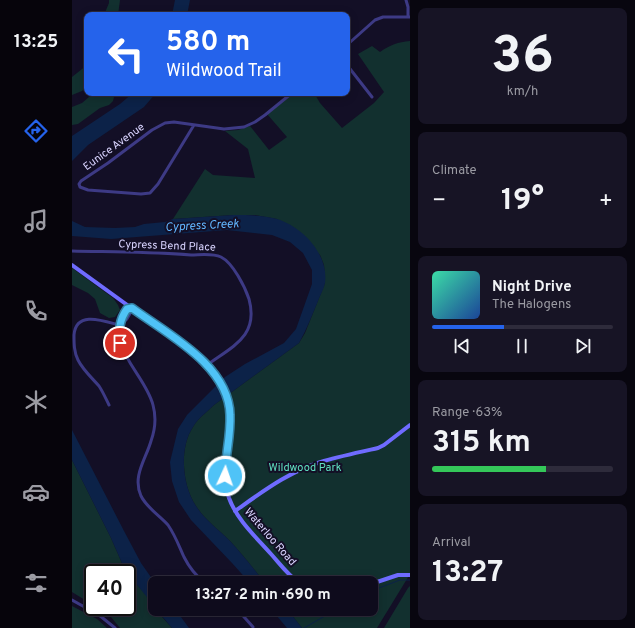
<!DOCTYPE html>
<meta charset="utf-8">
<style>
:root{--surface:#0e0b1c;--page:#171425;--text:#f1f3f6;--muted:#9b9ba3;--line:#2e2b3b;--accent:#2563eb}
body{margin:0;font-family:Overpass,sans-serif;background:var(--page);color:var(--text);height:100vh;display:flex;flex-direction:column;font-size:15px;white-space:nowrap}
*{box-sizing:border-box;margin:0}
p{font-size:13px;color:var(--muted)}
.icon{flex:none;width:22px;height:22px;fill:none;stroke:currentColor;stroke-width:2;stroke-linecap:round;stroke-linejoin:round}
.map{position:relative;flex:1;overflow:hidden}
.side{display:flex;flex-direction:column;gap:8px;padding:8px;background:#08060f;width:225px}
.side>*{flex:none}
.top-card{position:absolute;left:12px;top:12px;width:266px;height:84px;border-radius:8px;box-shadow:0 2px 10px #0003,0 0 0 1px var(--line);background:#2563eb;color:#fff;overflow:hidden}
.speed{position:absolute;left:12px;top:564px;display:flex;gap:8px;font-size:20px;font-weight:700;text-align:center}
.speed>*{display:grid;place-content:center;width:52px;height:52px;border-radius:50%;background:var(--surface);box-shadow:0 2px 10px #0003,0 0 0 1px var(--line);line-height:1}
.speed .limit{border:2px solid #111;border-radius:6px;background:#fff;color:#111}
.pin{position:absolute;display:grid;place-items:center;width:34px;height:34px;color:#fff;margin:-17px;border:2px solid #fff;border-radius:50%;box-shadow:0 1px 4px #0007}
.me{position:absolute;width:44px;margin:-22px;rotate:3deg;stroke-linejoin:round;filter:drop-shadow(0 0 3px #0008)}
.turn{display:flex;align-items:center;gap:14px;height:84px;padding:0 16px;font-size:18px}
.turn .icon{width:52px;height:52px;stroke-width:2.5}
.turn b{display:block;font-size:28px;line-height:34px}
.big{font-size:30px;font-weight:700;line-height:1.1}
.side .card{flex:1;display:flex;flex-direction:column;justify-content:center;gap:6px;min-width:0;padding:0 14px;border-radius:8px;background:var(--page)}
.side .dial{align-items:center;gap:0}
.dial b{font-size:52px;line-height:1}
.song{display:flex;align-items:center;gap:12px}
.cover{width:48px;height:48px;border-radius:6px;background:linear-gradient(135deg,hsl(160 70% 55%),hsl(220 70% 35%))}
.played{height:4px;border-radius:2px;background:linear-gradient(90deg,var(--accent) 40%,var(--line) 40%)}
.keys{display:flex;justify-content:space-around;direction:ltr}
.heat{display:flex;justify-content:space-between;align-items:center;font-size:22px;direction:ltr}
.charge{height:6px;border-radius:3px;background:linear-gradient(90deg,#34c759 63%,var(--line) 0)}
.trip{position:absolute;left:76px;top:576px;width:230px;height:40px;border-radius:8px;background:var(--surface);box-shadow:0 2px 10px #0003,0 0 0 1px var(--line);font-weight:700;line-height:40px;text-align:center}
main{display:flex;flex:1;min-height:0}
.menu{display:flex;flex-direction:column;width:72px;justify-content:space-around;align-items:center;background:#06040b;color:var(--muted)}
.menu .icon{width:28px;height:28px}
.menu .active{color:var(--accent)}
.menu b{font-size:18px;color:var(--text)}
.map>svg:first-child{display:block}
.green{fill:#12302f}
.water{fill:#0c2248}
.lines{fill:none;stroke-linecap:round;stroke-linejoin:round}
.stream{stroke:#0c2248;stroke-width:1}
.street{stroke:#3d3a85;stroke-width:3}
.secondary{stroke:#6f6bff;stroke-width:4}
.route-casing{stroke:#337fa1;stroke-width:10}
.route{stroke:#4fc3f7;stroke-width:7}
.labels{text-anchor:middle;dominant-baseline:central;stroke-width:4;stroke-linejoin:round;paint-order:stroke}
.street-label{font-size:11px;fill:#d9d4ff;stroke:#130f26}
.park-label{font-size:11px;fill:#5fe0c0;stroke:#130f26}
.water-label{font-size:12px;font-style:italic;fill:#62b6ff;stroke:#130f26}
</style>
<main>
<nav class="menu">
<b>13:25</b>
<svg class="icon active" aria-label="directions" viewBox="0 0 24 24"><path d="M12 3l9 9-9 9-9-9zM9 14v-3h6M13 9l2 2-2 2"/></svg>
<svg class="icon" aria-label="music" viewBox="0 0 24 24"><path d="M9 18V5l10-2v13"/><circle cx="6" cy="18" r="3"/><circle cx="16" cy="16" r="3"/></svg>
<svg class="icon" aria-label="phone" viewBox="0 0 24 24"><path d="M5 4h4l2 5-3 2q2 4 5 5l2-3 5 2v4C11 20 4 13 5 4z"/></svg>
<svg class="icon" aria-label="climate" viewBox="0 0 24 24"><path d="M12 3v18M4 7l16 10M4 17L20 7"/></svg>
<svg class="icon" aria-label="car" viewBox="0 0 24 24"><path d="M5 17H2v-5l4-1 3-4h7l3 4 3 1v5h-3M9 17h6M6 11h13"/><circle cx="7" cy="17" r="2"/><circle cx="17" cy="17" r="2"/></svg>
<svg class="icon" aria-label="filters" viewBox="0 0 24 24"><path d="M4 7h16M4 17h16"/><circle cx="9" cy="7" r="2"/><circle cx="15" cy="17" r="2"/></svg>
</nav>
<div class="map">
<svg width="338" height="628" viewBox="0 0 338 628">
<rect width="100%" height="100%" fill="#130f26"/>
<path class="green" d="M37 0H48L46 15H32L37 3Z
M338 41V574L305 628H230L215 609H299V583H193C182 569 170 554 158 541 146 529 133 520 124 506 110 485 107 448 121 427 126 418 135 412 142 405L227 343 233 333 253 283 252 265 248 255 205 219 183 215H162L101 219 133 169 141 175 183 178 176 149 153 131 166 130 178 126 197 150 215 137 195 114 222 93H242L248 103 270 128 302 103 312 92 286 54 300 46 308 52C318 45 326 42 338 41Z
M15 65V86L10 91 0 95V77Z
M26 93H43L41 101 37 105 28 108 6 124 0 125V107L10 103 17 97Z
M0 268 41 298 46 305 48 310 43 317 37 318 28 313 23 299 16 293 0 285Z
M0 460 39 538 53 570 79 601 83 609 100 628H48L39 617 25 607H55V573H21V605L0 592Z
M338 586V628H312L336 588Z
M0 606 25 619 35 628H0Z"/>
<path class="water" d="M103 0H118L115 15H100Z
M61 93H84L72 107 16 145 0 161V136L48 104Z
M162 215C176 215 192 215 205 219 231 227 257 255 253 283 252 289 248 295 246 301 240 315 235 329 227 343L142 405C135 412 126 418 121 427 107 448 110 485 124 506 133 520 146 529 158 541 170 554 182 569 193 583H178L160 563 119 520 107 502 100 481 98 462 106 429 115 415 153 377 173 364 212 343 224 329 240 284V270L231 253 218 242 200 235 155 230 39 239 0 236V221L13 227 43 228 63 227 72 224 93 222 101 219Z
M0 430 52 531 69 563 83 583V607L53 570 39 538 0 460Z
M84 609H103L117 628H100Z
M199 609H215L230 628H215Z"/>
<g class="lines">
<path class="stream" d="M299 591 328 580H338
M232 628 265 609"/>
<path class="street" d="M334 0 336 7V17
M275 45 303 20 311 17H338
M275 65 300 97
M122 125 86 184 78 193 69 194 16 190 8 187 7 184 9 181 36 163 80 130 93 123 102 122 152 129 172 127 183 122 193 115 220 93
M0 251C40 252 79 252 119 255 128 255 140 253 149 257 161 263 173 287 177 299 187 336 161 346 135 365
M59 308 55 309C29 344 73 373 81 405 84 416 83 430 79 441 74 459 60 476 69 496 75 508 87 515 96 525 103 535 107 546 112 557 117 567 124 576 133 583
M47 325C54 322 58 316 60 308
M37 405C34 399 31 392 27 386 20 378 11 370 6 360 2 352 2 344 2 335 4 310 32 321 47 325
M0 600 27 615 43 628
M165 609 181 627"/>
<path class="secondary" d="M0 265 123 354C149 375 163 404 158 438 155 458 150 477 157 498 165 520 184 537 199 554 208 564 216 575 227 583
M163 511C190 492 219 470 252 461 269 456 288 452 306 448L312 445 338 425
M299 584 326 575H338"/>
</g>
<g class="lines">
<g class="route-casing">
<path id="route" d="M48 343C47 330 47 320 55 309L60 308C95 334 157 365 158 415 159 436 153 456 153 476"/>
</g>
<use href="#route" class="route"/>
</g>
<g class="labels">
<g class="street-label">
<text transform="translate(42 147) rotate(-36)">Eunice Avenue</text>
<text transform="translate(95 246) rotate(2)">Cypress Bend Place</text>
<text transform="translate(198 537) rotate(49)">Waterloo Road</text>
</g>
<g class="park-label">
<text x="233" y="468">Wildwood Park</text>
</g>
<g class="water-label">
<text transform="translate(130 226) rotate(-3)">Cypress Creek</text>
</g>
</g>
</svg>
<div class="speed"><div class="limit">40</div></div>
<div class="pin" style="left:48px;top:343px;background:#d93025"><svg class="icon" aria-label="arrive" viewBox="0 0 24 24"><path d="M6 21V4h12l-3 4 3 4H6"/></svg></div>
<svg class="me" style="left:153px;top:476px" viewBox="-20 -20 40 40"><circle r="17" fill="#4fc3f7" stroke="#fff" stroke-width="3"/><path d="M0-11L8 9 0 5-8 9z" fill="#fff"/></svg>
<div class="trip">13:27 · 2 min · 690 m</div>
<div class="top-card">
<div class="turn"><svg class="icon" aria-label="left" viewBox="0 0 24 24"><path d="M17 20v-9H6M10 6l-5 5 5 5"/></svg><div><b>580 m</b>Wildwood Trail</div></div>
</div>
</div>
<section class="side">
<div class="card dial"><b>36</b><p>km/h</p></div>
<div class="card"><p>Climate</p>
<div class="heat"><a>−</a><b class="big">19°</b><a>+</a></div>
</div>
<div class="card">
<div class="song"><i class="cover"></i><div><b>Night Drive</b><p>The Halogens</p></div></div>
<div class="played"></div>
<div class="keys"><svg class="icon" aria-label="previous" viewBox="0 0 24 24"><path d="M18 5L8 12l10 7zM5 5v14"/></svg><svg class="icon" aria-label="pause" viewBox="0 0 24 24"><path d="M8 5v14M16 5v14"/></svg><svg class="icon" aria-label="next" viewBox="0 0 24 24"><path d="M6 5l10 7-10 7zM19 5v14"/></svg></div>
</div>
<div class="card"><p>Range · 63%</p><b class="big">315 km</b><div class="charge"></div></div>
<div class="card"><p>Arrival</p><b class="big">13:27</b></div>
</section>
</main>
